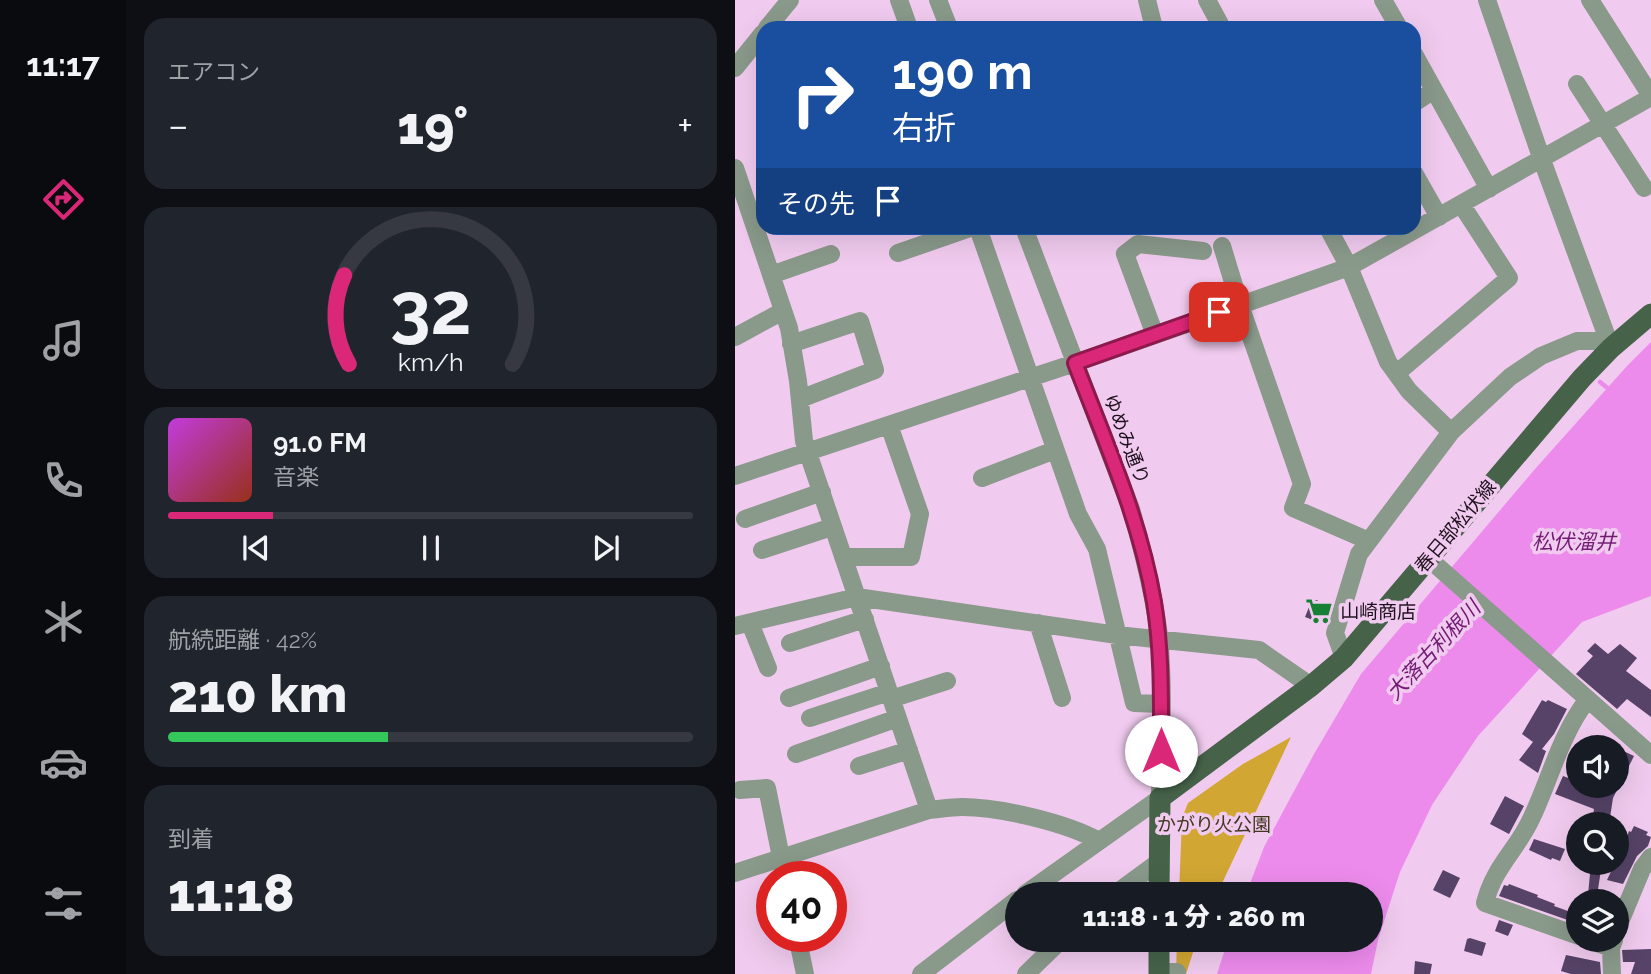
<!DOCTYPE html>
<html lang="ja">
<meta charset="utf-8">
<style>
:root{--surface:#171b24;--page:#20242c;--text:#f1f3f6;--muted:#9ea1a6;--line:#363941;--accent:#db2777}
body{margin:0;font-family:Raleway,"Noto Sans JP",sans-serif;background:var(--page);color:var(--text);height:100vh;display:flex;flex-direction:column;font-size:26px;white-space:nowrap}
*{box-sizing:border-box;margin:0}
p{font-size:23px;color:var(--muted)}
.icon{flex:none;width:38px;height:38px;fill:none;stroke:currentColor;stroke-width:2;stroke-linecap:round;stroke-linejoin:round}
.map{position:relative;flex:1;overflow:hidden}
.side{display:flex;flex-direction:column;gap:18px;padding:18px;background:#0d0f14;width:609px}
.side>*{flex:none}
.top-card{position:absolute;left:21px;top:21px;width:665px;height:214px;border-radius:21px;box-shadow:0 7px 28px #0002;background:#1a4fa0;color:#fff;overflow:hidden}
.buttons{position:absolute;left:831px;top:735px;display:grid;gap:14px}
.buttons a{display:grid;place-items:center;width:63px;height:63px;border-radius:50%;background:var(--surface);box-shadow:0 7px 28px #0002;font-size:35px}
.speed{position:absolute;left:21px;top:861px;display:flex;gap:14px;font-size:35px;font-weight:700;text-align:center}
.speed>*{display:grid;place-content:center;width:91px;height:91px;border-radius:50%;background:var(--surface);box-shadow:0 7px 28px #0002;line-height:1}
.speed .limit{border:10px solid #d22;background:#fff;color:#111}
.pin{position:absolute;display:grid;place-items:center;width:60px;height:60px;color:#fff;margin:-30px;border-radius:14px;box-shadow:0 4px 10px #0006}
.me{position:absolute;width:77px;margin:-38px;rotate:0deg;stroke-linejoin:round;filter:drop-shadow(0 0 5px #0008)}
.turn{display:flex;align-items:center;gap:24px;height:147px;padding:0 21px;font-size:32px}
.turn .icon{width:91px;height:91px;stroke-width:2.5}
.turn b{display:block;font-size:49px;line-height:60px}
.then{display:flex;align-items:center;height:66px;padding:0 21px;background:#0003;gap:14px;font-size:26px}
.big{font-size:52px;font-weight:800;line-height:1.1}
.side .tile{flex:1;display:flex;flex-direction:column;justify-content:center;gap:10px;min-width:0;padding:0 24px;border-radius:21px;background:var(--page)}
.side .dial{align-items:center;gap:0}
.dial svg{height:182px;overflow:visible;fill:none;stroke:var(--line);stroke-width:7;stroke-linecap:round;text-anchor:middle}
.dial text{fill:var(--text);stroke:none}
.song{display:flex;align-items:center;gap:21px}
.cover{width:84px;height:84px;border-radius:10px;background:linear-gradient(135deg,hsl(290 70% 55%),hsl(10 70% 35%))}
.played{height:7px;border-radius:4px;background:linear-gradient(90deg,var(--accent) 20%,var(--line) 20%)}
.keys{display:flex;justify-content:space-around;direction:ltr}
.heat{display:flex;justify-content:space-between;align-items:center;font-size:38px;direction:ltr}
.charge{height:10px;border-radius:5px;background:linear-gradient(90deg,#34c759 42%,var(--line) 0)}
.trip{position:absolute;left:270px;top:882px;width:378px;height:70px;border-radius:35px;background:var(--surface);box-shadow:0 7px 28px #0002;font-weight:800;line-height:70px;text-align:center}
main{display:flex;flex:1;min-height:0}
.tab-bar{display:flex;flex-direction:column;width:126px;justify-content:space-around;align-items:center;background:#090b0e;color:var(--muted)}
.tab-bar .icon{width:49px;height:49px}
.tab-bar .on{color:var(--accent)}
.tab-bar b{font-size:32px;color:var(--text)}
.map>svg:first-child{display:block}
.green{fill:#d1a633}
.water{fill:#ed8bec}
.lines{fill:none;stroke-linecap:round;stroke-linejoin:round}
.stream{stroke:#ed8bec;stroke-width:4.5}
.building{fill:#564367}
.minor{stroke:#89998a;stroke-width:18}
.major{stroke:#466349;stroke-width:21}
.route-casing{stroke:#8e194d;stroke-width:18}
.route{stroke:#db2777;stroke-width:12}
.labels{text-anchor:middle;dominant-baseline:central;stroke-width:7;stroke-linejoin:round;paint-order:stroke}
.street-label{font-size:19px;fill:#1e111d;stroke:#f1cbef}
.poi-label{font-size:19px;fill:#1e111d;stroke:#f1cbef;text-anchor:start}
.park-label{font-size:19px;fill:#40361e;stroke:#f1cbef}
.water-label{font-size:21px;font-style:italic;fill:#731b74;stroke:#f1cbef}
</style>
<main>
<nav class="tab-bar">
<b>11:17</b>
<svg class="icon on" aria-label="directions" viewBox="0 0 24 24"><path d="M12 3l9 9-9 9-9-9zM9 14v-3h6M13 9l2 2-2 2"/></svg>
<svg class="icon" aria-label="music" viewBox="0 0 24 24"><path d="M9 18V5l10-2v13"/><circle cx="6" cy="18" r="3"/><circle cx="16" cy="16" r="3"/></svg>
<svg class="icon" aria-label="phone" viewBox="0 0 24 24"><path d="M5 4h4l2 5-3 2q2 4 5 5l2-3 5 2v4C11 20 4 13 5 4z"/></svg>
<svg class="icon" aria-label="climate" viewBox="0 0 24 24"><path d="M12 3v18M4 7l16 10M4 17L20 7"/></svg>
<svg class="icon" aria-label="car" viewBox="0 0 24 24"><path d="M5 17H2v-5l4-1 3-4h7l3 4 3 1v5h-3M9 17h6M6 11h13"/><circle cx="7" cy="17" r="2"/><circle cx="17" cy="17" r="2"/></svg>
<svg class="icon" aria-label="filters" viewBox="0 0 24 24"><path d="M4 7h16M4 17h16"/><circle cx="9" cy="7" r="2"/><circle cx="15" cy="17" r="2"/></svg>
</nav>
<section class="side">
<div class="tile"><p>エアコン</p>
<div class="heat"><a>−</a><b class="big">19°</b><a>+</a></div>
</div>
<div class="tile dial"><svg viewBox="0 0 100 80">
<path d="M14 69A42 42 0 1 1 86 69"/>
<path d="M14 69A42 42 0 0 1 12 30" stroke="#db2777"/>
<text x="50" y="56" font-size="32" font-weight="700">32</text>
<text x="50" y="72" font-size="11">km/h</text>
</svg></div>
<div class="tile">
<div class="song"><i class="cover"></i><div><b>91.0 FM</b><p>音楽</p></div></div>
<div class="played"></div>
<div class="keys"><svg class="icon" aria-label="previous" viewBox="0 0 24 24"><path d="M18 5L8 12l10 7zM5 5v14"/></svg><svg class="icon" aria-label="pause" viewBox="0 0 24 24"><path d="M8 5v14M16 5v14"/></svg><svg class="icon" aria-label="next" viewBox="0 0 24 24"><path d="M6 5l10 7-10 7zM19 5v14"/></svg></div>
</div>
<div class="tile"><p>航続距離 · 42%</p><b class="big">210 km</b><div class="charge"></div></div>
<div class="tile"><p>到着</p><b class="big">11:18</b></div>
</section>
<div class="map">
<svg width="916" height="974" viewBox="0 0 916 974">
<rect width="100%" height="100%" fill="#f1cbef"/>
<path class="green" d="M556 737 482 894H444L447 818 453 803 508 764Z
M442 940H462L451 974H441Z"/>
<path class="water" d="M916 342V596L847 622 743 736 697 805 665 872 643 940 636 974H482L493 940H635V894H511L529 847 579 754 626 674 800 469 892 366Z"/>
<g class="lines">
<path class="stream" d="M865 382 875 390"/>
</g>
<path class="building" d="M581 600 596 606 591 625 570 617 576 602 579 603Z
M860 643 873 654 885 644 902 658 891 671 916 690V717L892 699 882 709 841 674 858 656 852 651Z
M807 700 811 702 813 700 832 709 819 734 807 749 811 751 803 773 784 760 798 742 787 734Z
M882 748 899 756 878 798 874 824 862 823 863 816 858 815 859 809 820 794 828 776 844 782V786H882Z
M770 796 789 806 774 834 755 824Z
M899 826 913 832 911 835 916 837 913 846 902 856 888 884 872 880 880 863H882L894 831 896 832Z
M799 839 830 849 825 861 817 858 816 860 794 850Z
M856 863H867L862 896 853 895Z
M708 870 725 878 715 898 698 890Z
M774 884 803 895 802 897 820 904 819 906 844 915V924L764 896 769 885 773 886Z
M764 920 778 925 773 936 760 931Z
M735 938 751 943 747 956 729 951 732 939Z
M916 949V974H896L900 962H888L887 950Z
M831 955 865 962 866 974H836L826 971Z
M680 961 697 964 695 974H679Z"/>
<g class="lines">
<path class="minor" d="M164 0 174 28
M203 0 214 28
M412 0 419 28
M472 0 487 28
M648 0 664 28
M752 0 807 160 876 348
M855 0 916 96
M32 28 55 0
M679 54 754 189
M0 68 28 33
M842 84 909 188
M679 103 699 90
M0 168 54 328 63 381 69 441 194 810
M679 173 704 217
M243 228 343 514 362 549 399 703 426 704
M289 228 396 509C408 551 419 593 424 636 429 689 426 745 425 798L290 894
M593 228 614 267 653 362 674 391 716 432
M487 246 505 305 567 484 558 508 634 541
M163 253 235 228
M36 275 96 254
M420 335 390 254 403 244 468 251
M0 337 48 311
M56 344 125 321 140 370 65 399
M662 373 774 278 726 204
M0 476 340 363 614 267 916 97
M247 478 320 450
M10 519 87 492
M27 550 97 527
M108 557H176L185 514 154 425
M693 558 916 755
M15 623 33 668
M303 623 327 698
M0 626 122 597 382 635 524 650 576 686
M55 643 130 619
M609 658 600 633 624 554 716 432 775 377 806 356 842 341H861L876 348
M54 698 146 666
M156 699 212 681
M75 718 154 692
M61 754 163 718
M124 766 174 750
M5 790 32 788 50 877
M0 873 194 810C205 809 216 807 227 807 265 807 332 823 364 841
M380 894 425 861
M882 929 907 869 916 857
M62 936 70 974
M844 936 750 903C759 866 783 849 797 817 815 779 826 733 853 699
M854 940 876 948
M424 972H442
M186 974 282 900
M291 974 326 940
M877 974 876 948 879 940"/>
<path class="major" d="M424 894 425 798 576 686 609 658 847 378 876 348 916 314
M424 974V940"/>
</g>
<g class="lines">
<g class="route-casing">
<path id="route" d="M426 751C426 701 427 651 419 602 405 519 370 441 340 363L484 312"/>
</g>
<use href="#route" class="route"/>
</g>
<defs>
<g id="supermarket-bare" transform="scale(2.1)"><path d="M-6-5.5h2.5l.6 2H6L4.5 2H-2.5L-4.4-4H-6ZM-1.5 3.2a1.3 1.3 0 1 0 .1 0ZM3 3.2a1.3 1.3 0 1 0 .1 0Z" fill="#188034" stroke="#f1cbef" stroke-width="2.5" paint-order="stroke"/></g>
</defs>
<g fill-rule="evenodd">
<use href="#supermarket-bare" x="584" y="611"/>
</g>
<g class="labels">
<g class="street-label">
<text transform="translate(392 439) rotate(69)">ゆめみ通り</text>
<text transform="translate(720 526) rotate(-50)">春日部松伏線</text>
</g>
<g class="poi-label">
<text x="605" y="611">山崎商店</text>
</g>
<g class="park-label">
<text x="479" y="824">かがり火公園</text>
</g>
<g class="water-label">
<text x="839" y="541">松伏溜井</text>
<text transform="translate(698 650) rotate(-47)">大落古利根川</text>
</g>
</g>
</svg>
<div class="buttons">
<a><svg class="icon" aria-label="sound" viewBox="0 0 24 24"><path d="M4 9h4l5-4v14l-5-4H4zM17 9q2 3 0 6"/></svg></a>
<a><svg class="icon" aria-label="search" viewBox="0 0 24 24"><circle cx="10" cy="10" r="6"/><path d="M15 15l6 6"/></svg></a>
<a><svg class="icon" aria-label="layers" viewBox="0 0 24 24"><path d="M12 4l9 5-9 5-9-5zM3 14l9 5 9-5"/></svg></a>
</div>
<div class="speed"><div class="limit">40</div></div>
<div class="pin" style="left:484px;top:312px;background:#d93025"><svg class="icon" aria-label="arrive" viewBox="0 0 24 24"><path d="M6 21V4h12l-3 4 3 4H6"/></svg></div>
<svg class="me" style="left:426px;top:751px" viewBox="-20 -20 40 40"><circle r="19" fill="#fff"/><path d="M0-13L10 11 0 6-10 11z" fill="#db2777"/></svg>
<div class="trip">11:18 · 1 分 · 260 m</div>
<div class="top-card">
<div class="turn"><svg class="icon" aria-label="right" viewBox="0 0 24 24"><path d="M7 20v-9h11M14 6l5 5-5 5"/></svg><div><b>190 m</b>右折</div></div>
<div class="then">その先<svg class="icon" aria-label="arrive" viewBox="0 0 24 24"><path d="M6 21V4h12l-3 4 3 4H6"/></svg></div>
</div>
</div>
</main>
